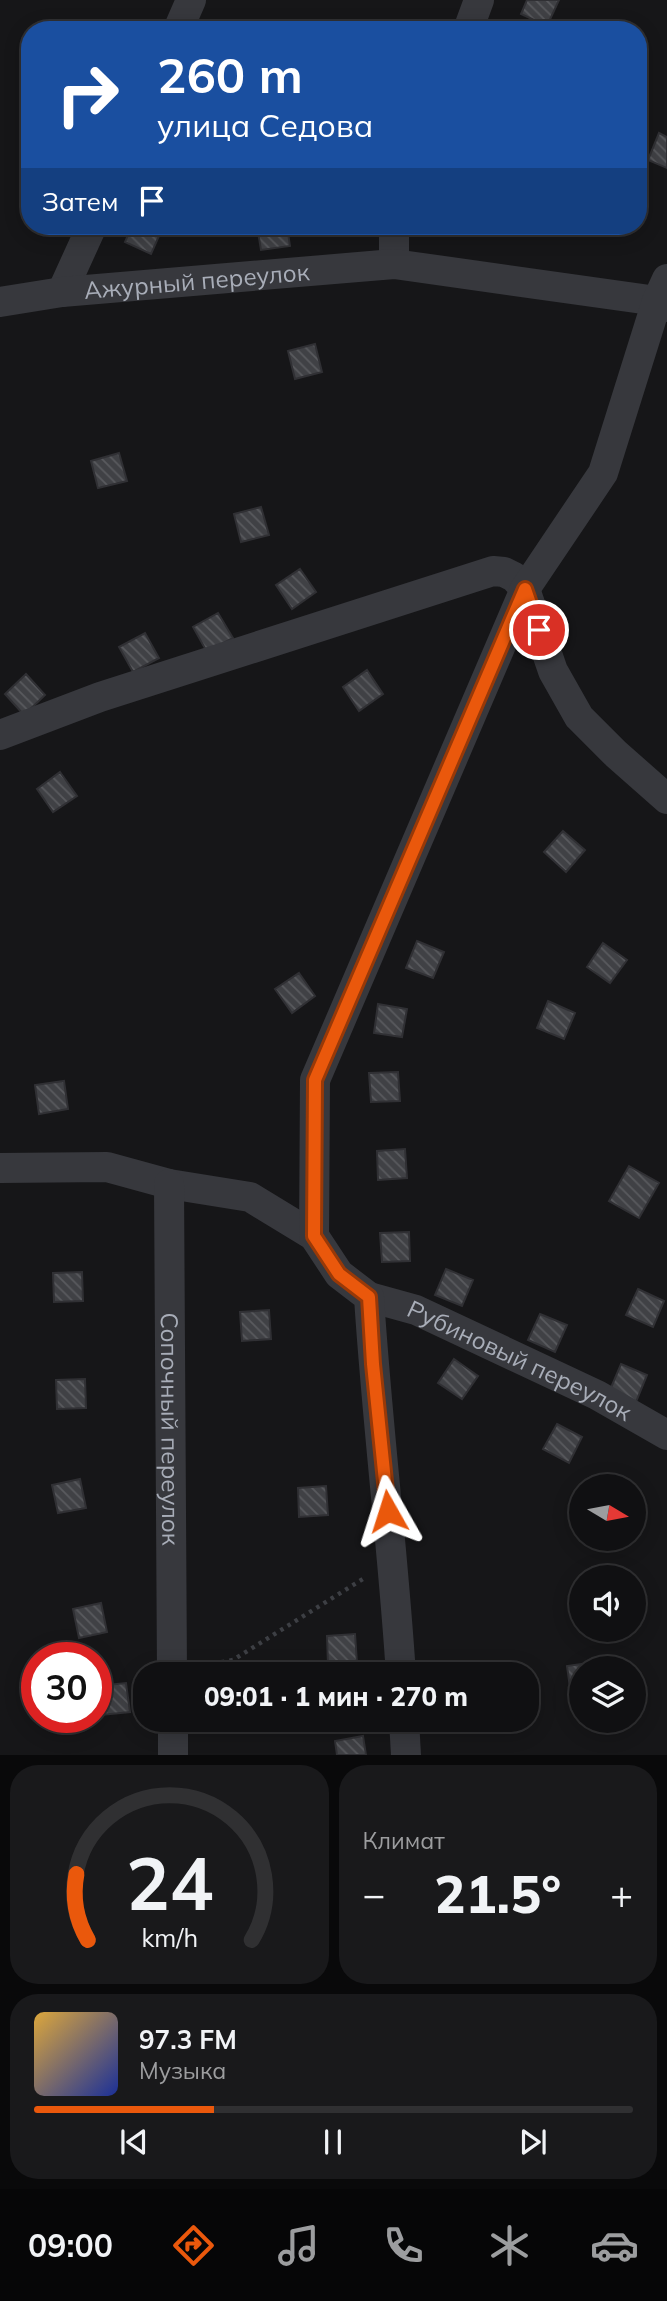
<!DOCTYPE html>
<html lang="ru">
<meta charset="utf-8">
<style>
:root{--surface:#101012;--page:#19191b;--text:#f1f3f6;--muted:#9c9d9f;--line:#303032;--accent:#ea580c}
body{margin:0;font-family:Mulish,sans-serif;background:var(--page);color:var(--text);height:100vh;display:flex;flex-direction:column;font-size:26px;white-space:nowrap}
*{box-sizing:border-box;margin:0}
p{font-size:23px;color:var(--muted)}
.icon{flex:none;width:38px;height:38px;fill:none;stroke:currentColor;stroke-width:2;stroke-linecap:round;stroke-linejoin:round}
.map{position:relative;height:1755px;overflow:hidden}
.sheet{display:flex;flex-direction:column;gap:10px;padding:10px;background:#09090a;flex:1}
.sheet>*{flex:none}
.hud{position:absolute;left:21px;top:21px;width:626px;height:214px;border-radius:28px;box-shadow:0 4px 18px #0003,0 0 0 2px var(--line);background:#1a4fa0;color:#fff;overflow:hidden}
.needle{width:46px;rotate:100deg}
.buttons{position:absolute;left:569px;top:1474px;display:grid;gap:14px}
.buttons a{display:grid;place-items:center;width:77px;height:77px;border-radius:50%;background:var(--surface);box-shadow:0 4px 18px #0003,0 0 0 2px var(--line);font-size:35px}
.speed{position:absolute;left:21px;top:1642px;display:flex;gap:14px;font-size:35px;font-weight:700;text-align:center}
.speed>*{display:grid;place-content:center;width:91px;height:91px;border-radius:50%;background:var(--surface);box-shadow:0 4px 18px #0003,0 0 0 2px var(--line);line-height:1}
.speed .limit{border:10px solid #d22;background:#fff;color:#111}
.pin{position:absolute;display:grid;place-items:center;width:60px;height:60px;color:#fff;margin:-30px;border:4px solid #fff;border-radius:50%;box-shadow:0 2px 7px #0007}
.me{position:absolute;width:77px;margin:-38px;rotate:354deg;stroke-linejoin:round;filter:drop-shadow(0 0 5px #0008)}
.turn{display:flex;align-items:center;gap:24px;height:147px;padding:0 21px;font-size:32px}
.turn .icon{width:91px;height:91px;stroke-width:2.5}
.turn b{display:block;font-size:49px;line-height:60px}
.then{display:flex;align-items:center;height:66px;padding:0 21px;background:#0003;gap:14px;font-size:26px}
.big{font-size:52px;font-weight:800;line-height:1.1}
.sheet .tile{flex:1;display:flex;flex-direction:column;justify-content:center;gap:10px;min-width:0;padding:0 24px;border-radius:28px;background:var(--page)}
.sheet .dial{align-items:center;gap:0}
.dial svg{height:182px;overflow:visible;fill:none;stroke:var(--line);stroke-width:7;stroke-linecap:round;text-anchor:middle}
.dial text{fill:var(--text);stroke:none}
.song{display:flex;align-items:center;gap:21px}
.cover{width:84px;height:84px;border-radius:10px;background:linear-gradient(135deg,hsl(40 70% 55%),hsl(230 70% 35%))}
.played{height:7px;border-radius:4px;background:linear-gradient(90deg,var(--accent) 30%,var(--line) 30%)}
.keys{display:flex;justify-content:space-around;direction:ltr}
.heat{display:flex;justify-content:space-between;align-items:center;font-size:38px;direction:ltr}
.sheet .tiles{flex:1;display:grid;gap:10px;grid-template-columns:1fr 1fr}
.tile:last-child{grid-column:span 2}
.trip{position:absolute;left:133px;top:1662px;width:406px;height:70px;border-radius:28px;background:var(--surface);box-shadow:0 4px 18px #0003,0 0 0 2px var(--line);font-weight:800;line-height:70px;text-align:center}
.tabs{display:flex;height:112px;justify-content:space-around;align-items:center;background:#060607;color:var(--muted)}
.tabs .icon{width:49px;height:49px}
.tabs .active{color:var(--accent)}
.tabs b{font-size:32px;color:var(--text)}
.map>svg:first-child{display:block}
.building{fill:url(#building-back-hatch);stroke:#303034;stroke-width:2}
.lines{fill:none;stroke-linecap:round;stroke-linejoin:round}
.path{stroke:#3d3f44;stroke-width:4.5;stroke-dasharray:3.5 5;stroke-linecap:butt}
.minor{stroke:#37383d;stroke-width:30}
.route-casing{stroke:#983908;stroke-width:18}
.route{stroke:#ea580c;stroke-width:12}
.labels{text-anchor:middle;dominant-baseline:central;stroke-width:7;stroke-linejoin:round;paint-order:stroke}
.street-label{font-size:24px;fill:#a8adb8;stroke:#111113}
</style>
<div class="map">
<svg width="667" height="1755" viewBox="0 0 667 1755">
<defs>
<pattern id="building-back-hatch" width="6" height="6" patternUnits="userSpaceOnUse" patternTransform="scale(1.75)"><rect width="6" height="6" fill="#404145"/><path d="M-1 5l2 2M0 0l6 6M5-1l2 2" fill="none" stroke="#595a5e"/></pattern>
</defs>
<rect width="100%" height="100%" fill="#161618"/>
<path class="building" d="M527 0H559L547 26 521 14Z
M659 133 667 137V168L648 160Z
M132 226 163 227 151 254 125 242Z
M257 226H287L290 246 261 250Z
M315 344 322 372 295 379 288 351Z
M119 453 127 481 98 488 91 461Z
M261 507 269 535 241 542 234 514Z
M300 569 316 592 292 609 276 585Z
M218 613 233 638 207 652 193 627Z
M145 633 159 658 133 672 119 647Z
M367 670 383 694 359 711 343 687Z
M26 674 45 695 24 715 5 694Z
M60 772 77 796 53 812 37 789Z
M563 831 585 850 566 872 544 852Z
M417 941 444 952 433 978 406 968Z
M603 943 627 960 610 983 587 967Z
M299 973 315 996 292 1013 275 989Z
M548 1001 575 1013 564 1039 537 1028Z
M378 1004 407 1009 402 1037 374 1033Z
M398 1072 400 1101 371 1102 369 1073Z
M64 1081 68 1109 39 1114 35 1085Z
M405 1149 407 1178 378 1180 377 1151Z
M629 1166 659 1183 639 1218 609 1201Z
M409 1232 410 1261 382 1262 380 1233Z
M446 1269 473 1280 462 1306 435 1295Z
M82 1272 83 1301 54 1302 53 1273Z
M638 1289 664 1301 653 1327 626 1315Z
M269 1310 271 1339 242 1341 240 1312Z
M540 1314 567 1325 555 1352 528 1340Z
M454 1359 478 1376 462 1399 438 1383Z
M621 1364 647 1375 636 1402 610 1390Z
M85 1379 86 1408 57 1409 56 1380Z
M557 1424 582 1437 569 1463 543 1449Z
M80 1479 86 1508 58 1513 52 1485Z
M326 1486 328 1515 299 1517 298 1488Z
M101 1603 107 1632 79 1638 73 1609Z
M355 1634 357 1663 328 1665 327 1636Z
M596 1662V1668H581V1693L571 1695 567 1666Z
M126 1683 130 1712 101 1715 98 1686Z
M363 1736 366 1755H337L335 1741Z"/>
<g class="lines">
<path class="path" d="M196 1667 233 1660 366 1577"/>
<g class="minor">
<path d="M178 30 191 0"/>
<path d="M468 30 479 0"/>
<path d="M394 264V226"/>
<path d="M62 292 92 226"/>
<path id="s1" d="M0 302 62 292 394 264 657 301 667 307"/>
<path d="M0 735 100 697 493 571 504 572 514 577 525 589 553 671 579 717 616 754 667 799"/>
<path d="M0 1168 107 1167 169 1184 250 1197 314 1236"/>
<path id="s2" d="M169 1184 172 1675"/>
<path id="s3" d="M369 1297 416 1310 597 1395 667 1435"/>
<path d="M401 1675C393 1549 377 1423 369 1297L339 1274 314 1236 315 1080 525 589 603 473 657 301 667 279"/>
<path d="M173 1720V1755"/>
<path d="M404 1720 406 1755"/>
</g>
</g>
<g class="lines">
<g class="route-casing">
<path id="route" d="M388 1511 373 1364 369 1297 339 1274 314 1236 315 1080 525 589 539 630"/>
</g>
<use href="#route" class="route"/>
</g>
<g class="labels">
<g class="street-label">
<text stroke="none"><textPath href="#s1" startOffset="198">Ажурный переулок</textPath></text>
<text stroke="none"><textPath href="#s3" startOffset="164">Рубиновый переулок</textPath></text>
<text stroke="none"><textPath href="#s2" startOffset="245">Сопочный переулок</textPath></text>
</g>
</g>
</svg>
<div class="buttons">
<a><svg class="needle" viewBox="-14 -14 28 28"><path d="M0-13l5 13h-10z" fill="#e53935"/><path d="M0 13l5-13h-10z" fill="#9c9d9f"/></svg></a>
<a><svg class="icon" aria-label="sound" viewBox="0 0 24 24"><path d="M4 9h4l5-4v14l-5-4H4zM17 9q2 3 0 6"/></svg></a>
<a><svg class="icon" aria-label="layers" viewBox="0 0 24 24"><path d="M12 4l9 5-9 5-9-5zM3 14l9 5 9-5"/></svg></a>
</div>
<div class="speed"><div class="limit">30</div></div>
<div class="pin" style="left:539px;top:630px;background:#d93025"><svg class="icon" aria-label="arrive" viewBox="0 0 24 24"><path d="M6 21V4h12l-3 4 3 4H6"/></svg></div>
<svg class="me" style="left:388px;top:1511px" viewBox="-20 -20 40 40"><path d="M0-17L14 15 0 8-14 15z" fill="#ea580c" stroke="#fff" stroke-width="4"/></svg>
<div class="trip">09:01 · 1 мин · 270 m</div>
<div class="hud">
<div class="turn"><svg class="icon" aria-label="right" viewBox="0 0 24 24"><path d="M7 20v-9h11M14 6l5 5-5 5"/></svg><div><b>260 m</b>улица Седова</div></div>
<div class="then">Затем<svg class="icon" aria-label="arrive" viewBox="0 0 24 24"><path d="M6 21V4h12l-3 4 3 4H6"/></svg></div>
</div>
</div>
<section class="sheet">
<div class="tiles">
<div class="tile dial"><svg viewBox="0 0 100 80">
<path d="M14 69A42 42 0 1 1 86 69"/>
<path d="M14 69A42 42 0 0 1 9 40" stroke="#ea580c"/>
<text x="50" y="56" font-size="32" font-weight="700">24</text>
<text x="50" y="72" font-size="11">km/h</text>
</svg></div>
<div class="tile"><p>Климат</p>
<div class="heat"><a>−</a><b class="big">21.5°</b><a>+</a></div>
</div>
<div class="tile">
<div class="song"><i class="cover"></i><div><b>97.3 FM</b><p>Музыка</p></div></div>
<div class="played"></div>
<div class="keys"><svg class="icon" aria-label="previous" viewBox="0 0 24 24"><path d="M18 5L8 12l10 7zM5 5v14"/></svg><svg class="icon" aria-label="pause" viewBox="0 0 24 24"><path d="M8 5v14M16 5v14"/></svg><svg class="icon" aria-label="next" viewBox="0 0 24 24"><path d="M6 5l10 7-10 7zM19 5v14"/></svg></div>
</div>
</div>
</section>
<nav class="tabs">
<b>09:00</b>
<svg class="icon active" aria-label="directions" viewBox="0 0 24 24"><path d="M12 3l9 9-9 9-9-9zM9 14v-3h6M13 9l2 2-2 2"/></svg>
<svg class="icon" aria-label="music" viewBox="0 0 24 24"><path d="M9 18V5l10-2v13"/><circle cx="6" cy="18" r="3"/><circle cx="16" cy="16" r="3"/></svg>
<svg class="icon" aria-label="phone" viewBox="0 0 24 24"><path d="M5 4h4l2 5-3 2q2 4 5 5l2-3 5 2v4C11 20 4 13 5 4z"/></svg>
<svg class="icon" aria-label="climate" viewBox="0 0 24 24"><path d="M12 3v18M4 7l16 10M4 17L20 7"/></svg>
<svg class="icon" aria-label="car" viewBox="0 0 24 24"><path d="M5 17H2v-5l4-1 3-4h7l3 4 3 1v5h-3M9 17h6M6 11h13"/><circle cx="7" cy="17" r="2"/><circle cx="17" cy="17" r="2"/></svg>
</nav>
